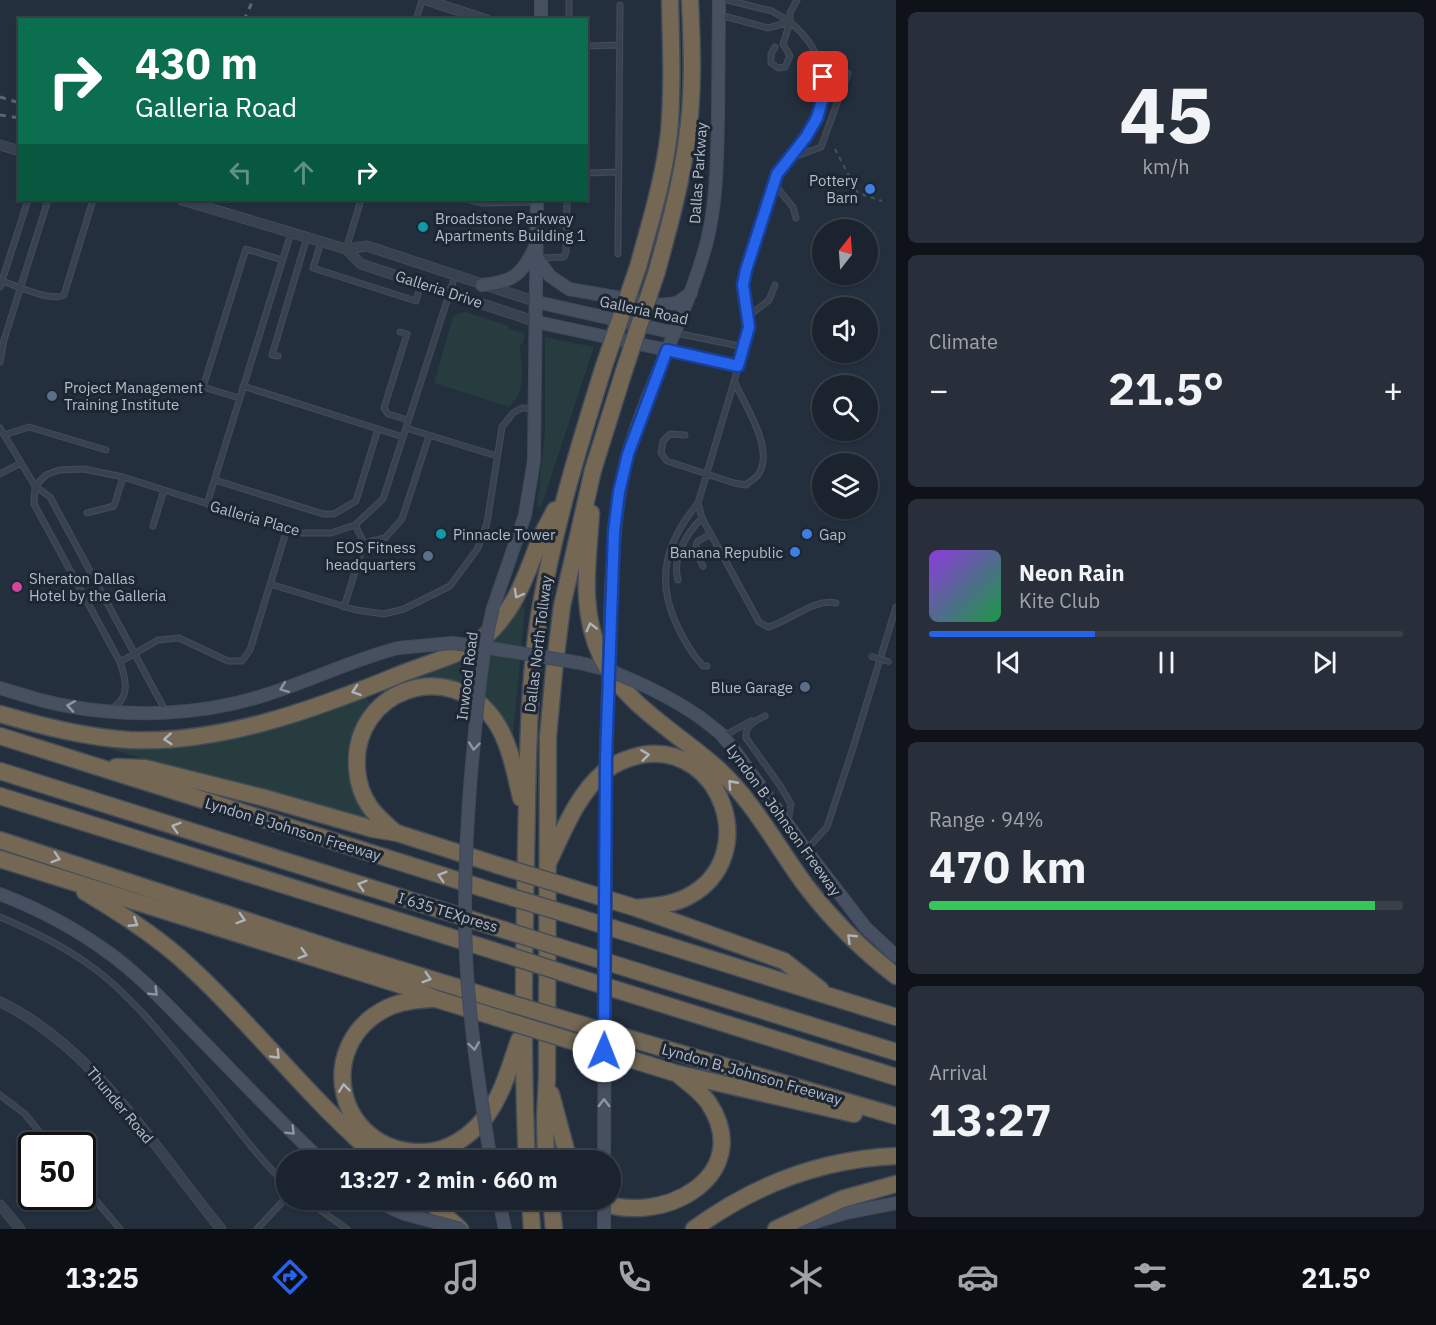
<!DOCTYPE html>
<meta charset="utf-8">
<style>
:root{--surface:#1b232e;--page:#282f3a;--text:#f1f3f6;--muted:#a0a4aa;--line:#39404a;--accent:#2563eb}
body{margin:0;font-family:"IBM Plex Sans",sans-serif;background:var(--page);color:var(--text);height:100vh;display:flex;flex-direction:column;font-size:22px;white-space:nowrap}
*{box-sizing:border-box;margin:0}
p{font-size:20px;color:var(--muted)}
.icon{flex:none;width:33px;height:33px;fill:none;stroke:currentColor;stroke-width:2;stroke-linecap:round;stroke-linejoin:round}
.map{position:relative;flex:1;overflow:hidden}
.side{display:flex;flex-direction:column;gap:12px;padding:12px;background:#0f1319;width:540px}
.side>*{flex:none}
.hud{position:absolute;left:18px;top:18px;width:570px;height:183px;border-radius:0px;box-shadow:0 2px 4px #0004,0 0 0 2px var(--line);background:#0b6e4f;color:#fff;overflow:hidden}
.needle{width:39px;rotate:17deg}
.controls{position:absolute;left:812px;top:219px;display:grid;gap:12px}
.controls a{display:grid;place-items:center;width:66px;height:66px;border-radius:50%;background:var(--surface);box-shadow:0 2px 4px #0004,0 0 0 2px var(--line);font-size:30px}
.speed{position:absolute;left:18px;top:1132px;display:flex;gap:12px;font-size:30px;font-weight:700;text-align:center}
.speed>*{display:grid;place-content:center;width:78px;height:78px;border-radius:50%;background:var(--surface);box-shadow:0 2px 4px #0004,0 0 0 2px var(--line);line-height:1}
.speed .limit{border:3px solid #111;border-radius:9px;background:#fff;color:#111}
.pin{position:absolute;display:grid;place-items:center;width:51px;height:51px;color:#fff;margin:-26px;border-radius:12px;box-shadow:0 3px 9px #0006}
.me{position:absolute;width:66px;margin:-33px;rotate:1deg;stroke-linejoin:round;filter:drop-shadow(0 0 4px #0008)}
.turn{display:flex;align-items:center;gap:21px;height:126px;padding:0 18px;font-size:27px}
.turn .icon{width:78px;height:78px;stroke-width:2.5}
.turn b{display:block;font-size:42px;line-height:51px}
.lanes{display:flex;align-items:center;height:57px;padding:0 18px;background:#0003;justify-content:center;gap:30px;direction:ltr}
.lanes .off{opacity:.35}
.big{font-size:45px;font-weight:700;line-height:1.1}
.side .tile{flex:1;display:flex;flex-direction:column;justify-content:center;gap:9px;min-width:0;padding:0 21px;border-radius:9px;background:var(--page)}
.side .dial{align-items:center;gap:0}
.dial b{font-size:78px;line-height:1}
.song{display:flex;align-items:center;gap:18px}
.cover{width:72px;height:72px;border-radius:9px;background:linear-gradient(135deg,hsl(270 70% 55%),hsl(140 70% 35%))}
.played{height:6px;border-radius:3px;background:linear-gradient(90deg,var(--accent) 35%,var(--line) 35%)}
.keys{display:flex;justify-content:space-around;direction:ltr}
.heat{display:flex;justify-content:space-between;align-items:center;font-size:33px;direction:ltr}
.charge{height:9px;border-radius:4px;background:linear-gradient(90deg,#34c759 94%,var(--line) 0)}
.trip{position:absolute;left:276px;top:1150px;width:345px;height:60px;border-radius:30px;background:var(--surface);box-shadow:0 2px 4px #0004,0 0 0 2px var(--line);font-weight:700;line-height:60px;text-align:center}
.menu{display:flex;height:96px;justify-content:space-around;align-items:center;background:#0b0e12;color:var(--muted)}
.menu .icon{width:42px;height:42px}
.menu .selected{color:var(--accent)}
.menu b{font-size:27px;color:var(--text)}
main{display:flex;flex:1;min-height:0}
.map>svg:first-child{display:block}
.green{fill:#263c3f}
.lines{fill:none;stroke-linecap:round;stroke-linejoin:round}
.lane-casing{stroke:#414a57;stroke-width:7}
.street-casing{stroke:#414a57;stroke-width:11}
.secondary-casing{stroke:#414a57;stroke-width:14}
.highway-casing{stroke:#434c59;stroke-width:19}
.path{stroke:#3f5557;stroke-width:2;stroke-dasharray:4.5 4.5;stroke-linecap:butt}
.lane{stroke:#38414e;stroke-width:4.5}
.street{stroke:#38414e;stroke-width:9}
.secondary{stroke:#465061;stroke-width:12}
.highway{stroke:#746855;stroke-width:16}
.rail{stroke:#5a6575;stroke-width:3;stroke-dasharray:6 6;stroke-linecap:butt}
.lane-bridge-casing{stroke:#414a57;stroke-width:7;stroke-linecap:butt}
.secondary-bridge-casing{stroke:#414a57;stroke-width:14;stroke-linecap:butt}
.highway-bridge-casing{stroke:#434c59;stroke-width:19;stroke-linecap:butt}
.lane-bridge{stroke:#38414e;stroke-width:4.5}
.secondary-bridge{stroke:#465061;stroke-width:12}
.highway-bridge{stroke:#746855;stroke-width:16}
.oneway{stroke:#aeb4bd}
.oneway2{stroke:#8e96a5}
.route-casing{stroke:#184099;stroke-width:15}
.route{stroke:#2563eb;stroke-width:10}
.shop-dot{fill:#3f7fe0;stroke:#1d2633;stroke-width:2}
.culture-dot{fill:#0f9aa8;stroke:#1d2633;stroke-width:2}
.service-dot{fill:#5c6f8a;stroke:#1d2633;stroke-width:2}
.hotel-dot{fill:#d1479c;stroke:#1d2633;stroke-width:2}
.labels{text-anchor:middle;dominant-baseline:central;stroke-width:6;stroke-linejoin:round;paint-order:stroke}
.street-label{font-size:15px;fill:#b4bcc9;stroke:#1d2633}
.poi-label{font-size:15px;fill:#b4bcc9;stroke:#1d2633;text-anchor:start}
</style>
<main>
<div class="map">
<svg width="896" height="1229" viewBox="0 0 896 1229">
<rect width="100%" height="100%" fill="#242f3e"/>
<path class="green" d="M466 312 509 326 508 329 524 333V341L520 345C520 367 529 388 509 407L434 383 453 317 456 314Z
M545 337 594 347 541 507 537 506 545 432Z
M519 606 525 607 513 735H509L494 711 424 680 421 674Z
M365 695 371 705C335 745 342 782 371 824L306 801 182 770 93 744 148 747Z"/>
<g class="lines">
<g class="lane-casing">
<path id="lane" d="M727 0 772 11 790 22
M797 0 790 13V22C828 53 833 97 806 137 798 150 784 160 777 174 773 183 771 194 767 204 760 226 753 248 746 270 742 293 751 314 747 338L698 503 702 518 759 622 768 627C790 621 814 598 836 603
M720 15 768 28 790 22
M416 20 422 0
M569 20V0
M586 46 620 45
M775 47 771 54V63L778 68 785 67 790 56 783 44 790 22
M789 159 821 147 848 73
M586 173 619 172
M774 184 793 207 796 218
M470 200 483 203 537 202
M321 242 313 268 416 301 421 284
M346 249 361 200
M618 254 620 5
M541 258 564 257 566 252 567 200
M2 281C17 286 51 302 64 295L93 200
M0 287 28 200
M749 316 769 300 775 285
M400 332 407 334 384 408 388 414 408 420
M676 333 744 347
M667 350 738 366
M278 356 272 355 307 237
M0 362 4 340 48 200
M243 386 403 437
M239 398 203 387 246 249 282 260
M0 428 35 486 50 497 165 710
M406 428 497 456
M4 435 29 427 106 450
M685 435 670 434 663 441 661 453 667 461 734 483 746 485C749 482 754 479 757 476 777 452 744 404 734 381
M0 474 21 463
M215 480 323 514H334L356 501 378 429
M698 503C667 541 655 577 676 623 683 639 691 653 703 666H707
M207 504 291 233
M87 513 114 506 123 477
M153 526 164 490
M364 543 385 538 402 519 429 436
M703 566 695 550 697 542 710 534
M678 580C672 557 686 534 702 518
M270 584 356 610 384 614 404 609 450 586 478 548 487 523 502 427 513 413 522 408 534 409
M344 607 364 543 355 525
M120 662 158 640 179 638 228 661H242L250 650 287 529
M111 709C131 698 126 680 120 662L34 504 35 486 46 475 59 470 84 469 123 477 300 533H331L355 525 383 499 455 276
M765 716C754 722 745 725 746 738L779 784 791 804 788 822
M723 733H729L751 721
M808 848 827 827 852 751 896 607
M0 917C31 930 61 945 88 964 132 994 176 1052 210 1094 235 1125 257 1157 286 1184
M0 1095 25 1114 51 1146
M82 1184 120 1229
M306 1200 347 1229
M257 1229 286 1198"/>
</g>
<g class="street-casing">
<path id="street" d="M426 0 487 20
M0 145 20 151
M182 200 346 249 367 246 537 302
M346 249 361 264 537 322
M0 1002C93 1046 157 1151 221 1229
M0 1205 20 1229"/>
</g>
<g class="secondary-casing">
<path id="secondary" d="M541 20V0
M537 258 550 276 569 289 661 305 677 303 691 293
M482 285C513 282 522 275 535 247
M537 302 675 333
M537 322 667 350
M611 589C614 543 616 498 628 454 649 381 688 314 707 241 717 201 717 159 718 118 718 79 719 39 719 0
M493 608 525 515 534 460 537 200
M580 663 608 670
M0 688C20 694 41 701 62 705 128 718 200 716 265 695 310 681 352 660 398 648
M701 718 720 733 735 751 806 850 865 927 896 956
M0 894C39 909 75 928 109 953 141 976 168 1006 196 1034 238 1077 278 1120 322 1161
M489 1149 491 1161
M499 1200 505 1229
M791 1229 846 1213 896 1203"/>
</g>
<g class="highway-casing">
<path id="highway" d="M638 267C650 223 664 178 669 133 673 89 671 44 670 0
M657 271C669 227 681 184 687 139 694 93 692 46 690 0
M591 513C588 562 579 609 601 656 623 704 681 735 718 769 754 802 777 847 806 886 832 920 862 950 896 976
M0 714C42 726 84 737 129 740 219 744 313 710 396 676 424 664 458 657 483 638 514 613 525 578 539 542 543 531 550 520 555 510
M0 736 498 893
M116 767 145 768 261 797 373 829 397 833 497 865
M0 771 498 928
M0 796 498 952
M396 833C387 825 377 817 370 807 362 796 358 782 357 769 351 690 450 655 495 721 510 743 515 773 521 798
M0 840 343 952 502 1001
M0 859 404 986 436 999 495 1017
M549 861C564 830 577 795 604 772 614 763 628 758 641 755 722 741 762 857 689 896 673 905 654 906 636 908
M575 889 636 908 784 961 821 990
M85 892C118 912 150 932 179 957 251 1021 308 1099 382 1161
M577 917 896 1017
M575 952 896 1052
M576 977 896 1077
M432 999C417 1000 401 1001 387 1008 312 1045 337 1153 422 1152 448 1152 471 1136 487 1115 503 1093 510 1066 519 1040
M573 1022 896 1116
M572 1041 675 1073 854 1114
M551 1094 569 1161
M527 1161C522 1058 524 955 526 852 528 773 527 694 539 616 553 531 578 449 604 366
M546 1161 545 1120 547 1076 548 737 554 671 562 606 574 554 593 470 624 371
M428 1200 460 1229
M530 1200 532 1229
M551 1200 554 1229
M595 1200C660 1229 758 1176 708 1102 701 1092 690 1084 681 1077
M694 1229C754 1185 821 1159 896 1156
M776 1229 842 1199 896 1184"/>
</g>
<path class="path" d="M835 149 858 193 882 201"/>
<use href="#lane" class="lane"/>
<use href="#street" class="street"/>
<use href="#secondary" class="secondary"/>
<use href="#highway" class="highway"/>
<path class="rail" d="M244 20 253 0
M0 97 20 103
M0 115 20 118"/>
<g class="lane-bridge-casing">
<path id="lane-bridge" d="M870 656 890 662"/>
</g>
<g class="secondary-bridge-casing">
<path id="secondary-bridge" d="M398 648 452 643 484 647 580 663
M608 670C641 683 671 697 701 718
M489 1149C479 1085 469 1021 466 956 463 884 467 813 474 742 478 697 482 652 493 608
M604 1161 606 759 611 589
M374 1200 405 1214 461 1229
M604 1229V1200"/>
</g>
<g class="highway-bridge-casing">
<path id="highway-bridge" d="M604 366 638 267
M624 371 657 271
M497 865 575 889
M498 893 577 917
M498 928 575 952
M498 952 576 977
M502 1001 573 1022
M495 1017 572 1041"/>
</g>
<use href="#lane-bridge" class="lane-bridge"/>
<use href="#secondary-bridge" class="secondary-bridge"/>
<use href="#highway-bridge" class="highway-bridge"/>
</g>
<defs><path id="oneway-chevron" d="M-2-3.5L2.5 0L-2 3.5" fill="none" stroke-width="1.6" stroke-linecap="round" stroke-linejoin="round" transform="scale(1.5)"/></defs>
<g class="oneway">
<use href="#oneway-chevron" transform="translate(518 594) rotate(119)"/>
<use href="#oneway-chevron" transform="translate(591 627) rotate(-105)"/>
<use href="#oneway-chevron" transform="translate(356 691) rotate(161)"/>
<use href="#oneway-chevron" transform="translate(168 739) rotate(176)"/>
<use href="#oneway-chevron" transform="translate(645 755) rotate(-7)"/>
<use href="#oneway-chevron" transform="translate(732 784) rotate(-132)"/>
<use href="#oneway-chevron" transform="translate(176 827) rotate(-163)"/>
<use href="#oneway-chevron" transform="translate(56 858) rotate(18)"/>
<use href="#oneway-chevron" transform="translate(442 876) rotate(-163)"/>
<use href="#oneway-chevron" transform="translate(362 885) rotate(-163)"/>
<use href="#oneway-chevron" transform="translate(241 919) rotate(18)"/>
<use href="#oneway-chevron" transform="translate(134 923) rotate(33)"/>
<use href="#oneway-chevron" transform="translate(851 938) rotate(-136)"/>
<use href="#oneway-chevron" transform="translate(303 954) rotate(17)"/>
<use href="#oneway-chevron" transform="translate(427 978) rotate(17)"/>
<use href="#oneway-chevron" transform="translate(276 1055) rotate(46)"/>
<use href="#oneway-chevron" transform="translate(344 1088) rotate(-97)"/>
</g>
<g class="oneway2">
<use href="#oneway-chevron" transform="translate(284 688) rotate(159)"/>
<use href="#oneway-chevron" transform="translate(71 706) rotate(-171)"/>
<use href="#oneway-chevron" transform="translate(474 746) rotate(96)"/>
<use href="#oneway-chevron" transform="translate(154 992) rotate(45)"/>
<use href="#oneway-chevron" transform="translate(474 1046) rotate(82)"/>
<use href="#oneway-chevron" transform="translate(604 1103) rotate(-90)"/>
<use href="#oneway-chevron" transform="translate(291 1131) rotate(45)"/>
</g>
<g class="lines">
<g class="route-casing">
<path id="route" d="M604 1051 606 759 614 532 619 492 628 454 667 350 738 366 749 327 743 285 746 270 777 174 806 137 817 118 822 101 823 77"/>
</g>
<use href="#route" class="route"/>
</g>
<g class="shop-dot">
<circle cx="870" cy="189" r="6"/>
<circle cx="807" cy="534" r="6"/>
<circle cx="795" cy="552" r="6"/>
</g>
<g class="culture-dot">
<circle cx="423" cy="227" r="6"/>
<circle cx="441" cy="534" r="6"/>
</g>
<g class="service-dot">
<circle cx="52" cy="396" r="6"/>
<circle cx="428" cy="556" r="6"/>
<circle cx="805" cy="687" r="6"/>
</g>
<circle class="hotel-dot" cx="17" cy="587" r="6"/>
<g class="labels">
<g class="street-label">
<text transform="translate(698 173) rotate(-86)">Dallas Parkway</text>
<text transform="translate(439 289) rotate(18)">Galleria Drive</text>
<text transform="translate(644 310) rotate(12)">Galleria Road</text>
<text transform="translate(255 518) rotate(16)">Galleria Place</text>
<text transform="translate(538 644) rotate(-83)">Dallas North Tollway</text>
<text transform="translate(467 676) rotate(-83)">Inwood Road</text>
<text transform="translate(784 820) rotate(54)">Lyndon B Johnson Freeway</text>
<text transform="translate(293 829) rotate(17)">Lyndon B Johnson Freeway</text>
<text transform="translate(448 912) rotate(17)">I 635 TEXpress</text>
<text transform="translate(752 1074) rotate(16)">Lyndon B. Johnson Freeway</text>
<text transform="translate(120 1105) rotate(50)">Thunder Road</text>
</g>
<g class="poi-label">
<text x="858" y="180" text-anchor="end">Pottery<tspan x="858" dy="17">Barn</tspan></text>
<text x="435" y="218">Broadstone Parkway<tspan x="435" dy="17">Apartments Building 1</tspan></text>
<text x="64" y="387">Project Management<tspan x="64" dy="17">Training Institute</tspan></text>
<text x="453" y="534">Pinnacle Tower</text>
<text x="819" y="534">Gap</text>
<text x="416" y="547" text-anchor="end">EOS Fitness<tspan x="416" dy="17">headquarters</tspan></text>
<text x="783" y="552" text-anchor="end">Banana Republic</text>
<text x="29" y="578">Sheraton Dallas<tspan x="29" dy="17">Hotel by the Galleria</tspan></text>
<text x="793" y="687" text-anchor="end">Blue Garage</text>
</g>
</g>
</svg>
<div class="controls">
<a><svg class="needle" viewBox="-14 -14 28 28"><path d="M0-13l5 13h-10z" fill="#e53935"/><path d="M0 13l5-13h-10z" fill="#a0a4aa"/></svg></a>
<a><svg class="icon" aria-label="sound" viewBox="0 0 24 24"><path d="M4 9h4l5-4v14l-5-4H4zM17 9q2 3 0 6"/></svg></a>
<a><svg class="icon" aria-label="search" viewBox="0 0 24 24"><circle cx="10" cy="10" r="6"/><path d="M15 15l6 6"/></svg></a>
<a><svg class="icon" aria-label="layers" viewBox="0 0 24 24"><path d="M12 4l9 5-9 5-9-5zM3 14l9 5 9-5"/></svg></a>
</div>
<div class="speed"><div class="limit">50</div></div>
<div class="pin" style="left:823px;top:77px;background:#d93025"><svg class="icon" aria-label="arrive" viewBox="0 0 24 24"><path d="M6 21V4h12l-3 4 3 4H6"/></svg></div>
<svg class="me" style="left:604px;top:1051px" viewBox="-20 -20 40 40"><circle r="19" fill="#fff"/><path d="M0-13L10 11 0 6-10 11z" fill="#2563eb"/></svg>
<div class="trip">13:27 · 2 min · 660 m</div>
<div class="hud">
<div class="turn"><svg class="icon" aria-label="right" viewBox="0 0 24 24"><path d="M7 20v-9h11M14 6l5 5-5 5"/></svg><div><b>430 m</b>Galleria Road</div></div>
<div class="lanes"><svg class="icon off" aria-label="left" viewBox="0 0 24 24"><path d="M17 20v-9H6M10 6l-5 5 5 5"/></svg><svg class="icon off" aria-label="ahead" viewBox="0 0 24 24"><path d="M12 20V5M6 11l6-6 6 6"/></svg><svg class="icon" aria-label="right" viewBox="0 0 24 24"><path d="M7 20v-9h11M14 6l5 5-5 5"/></svg></div>
</div>
</div>
<section class="side">
<div class="tile dial"><b>45</b><p>km/h</p></div>
<div class="tile"><p>Climate</p>
<div class="heat"><a>−</a><b class="big">21.5°</b><a>+</a></div>
</div>
<div class="tile">
<div class="song"><i class="cover"></i><div><b>Neon Rain</b><p>Kite Club</p></div></div>
<div class="played"></div>
<div class="keys"><svg class="icon" aria-label="previous" viewBox="0 0 24 24"><path d="M18 5L8 12l10 7zM5 5v14"/></svg><svg class="icon" aria-label="pause" viewBox="0 0 24 24"><path d="M8 5v14M16 5v14"/></svg><svg class="icon" aria-label="next" viewBox="0 0 24 24"><path d="M6 5l10 7-10 7zM19 5v14"/></svg></div>
</div>
<div class="tile"><p>Range · 94%</p><b class="big">470 km</b><div class="charge"></div></div>
<div class="tile"><p>Arrival</p><b class="big">13:27</b></div>
</section>
</main>
<nav class="menu">
<b>13:25</b>
<svg class="icon selected" aria-label="directions" viewBox="0 0 24 24"><path d="M12 3l9 9-9 9-9-9zM9 14v-3h6M13 9l2 2-2 2"/></svg>
<svg class="icon" aria-label="music" viewBox="0 0 24 24"><path d="M9 18V5l10-2v13"/><circle cx="6" cy="18" r="3"/><circle cx="16" cy="16" r="3"/></svg>
<svg class="icon" aria-label="phone" viewBox="0 0 24 24"><path d="M5 4h4l2 5-3 2q2 4 5 5l2-3 5 2v4C11 20 4 13 5 4z"/></svg>
<svg class="icon" aria-label="climate" viewBox="0 0 24 24"><path d="M12 3v18M4 7l16 10M4 17L20 7"/></svg>
<svg class="icon" aria-label="car" viewBox="0 0 24 24"><path d="M5 17H2v-5l4-1 3-4h7l3 4 3 1v5h-3M9 17h6M6 11h13"/><circle cx="7" cy="17" r="2"/><circle cx="17" cy="17" r="2"/></svg>
<svg class="icon" aria-label="filters" viewBox="0 0 24 24"><path d="M4 7h16M4 17h16"/><circle cx="9" cy="7" r="2"/><circle cx="15" cy="17" r="2"/></svg>
<b>21.5°</b>
</nav>
